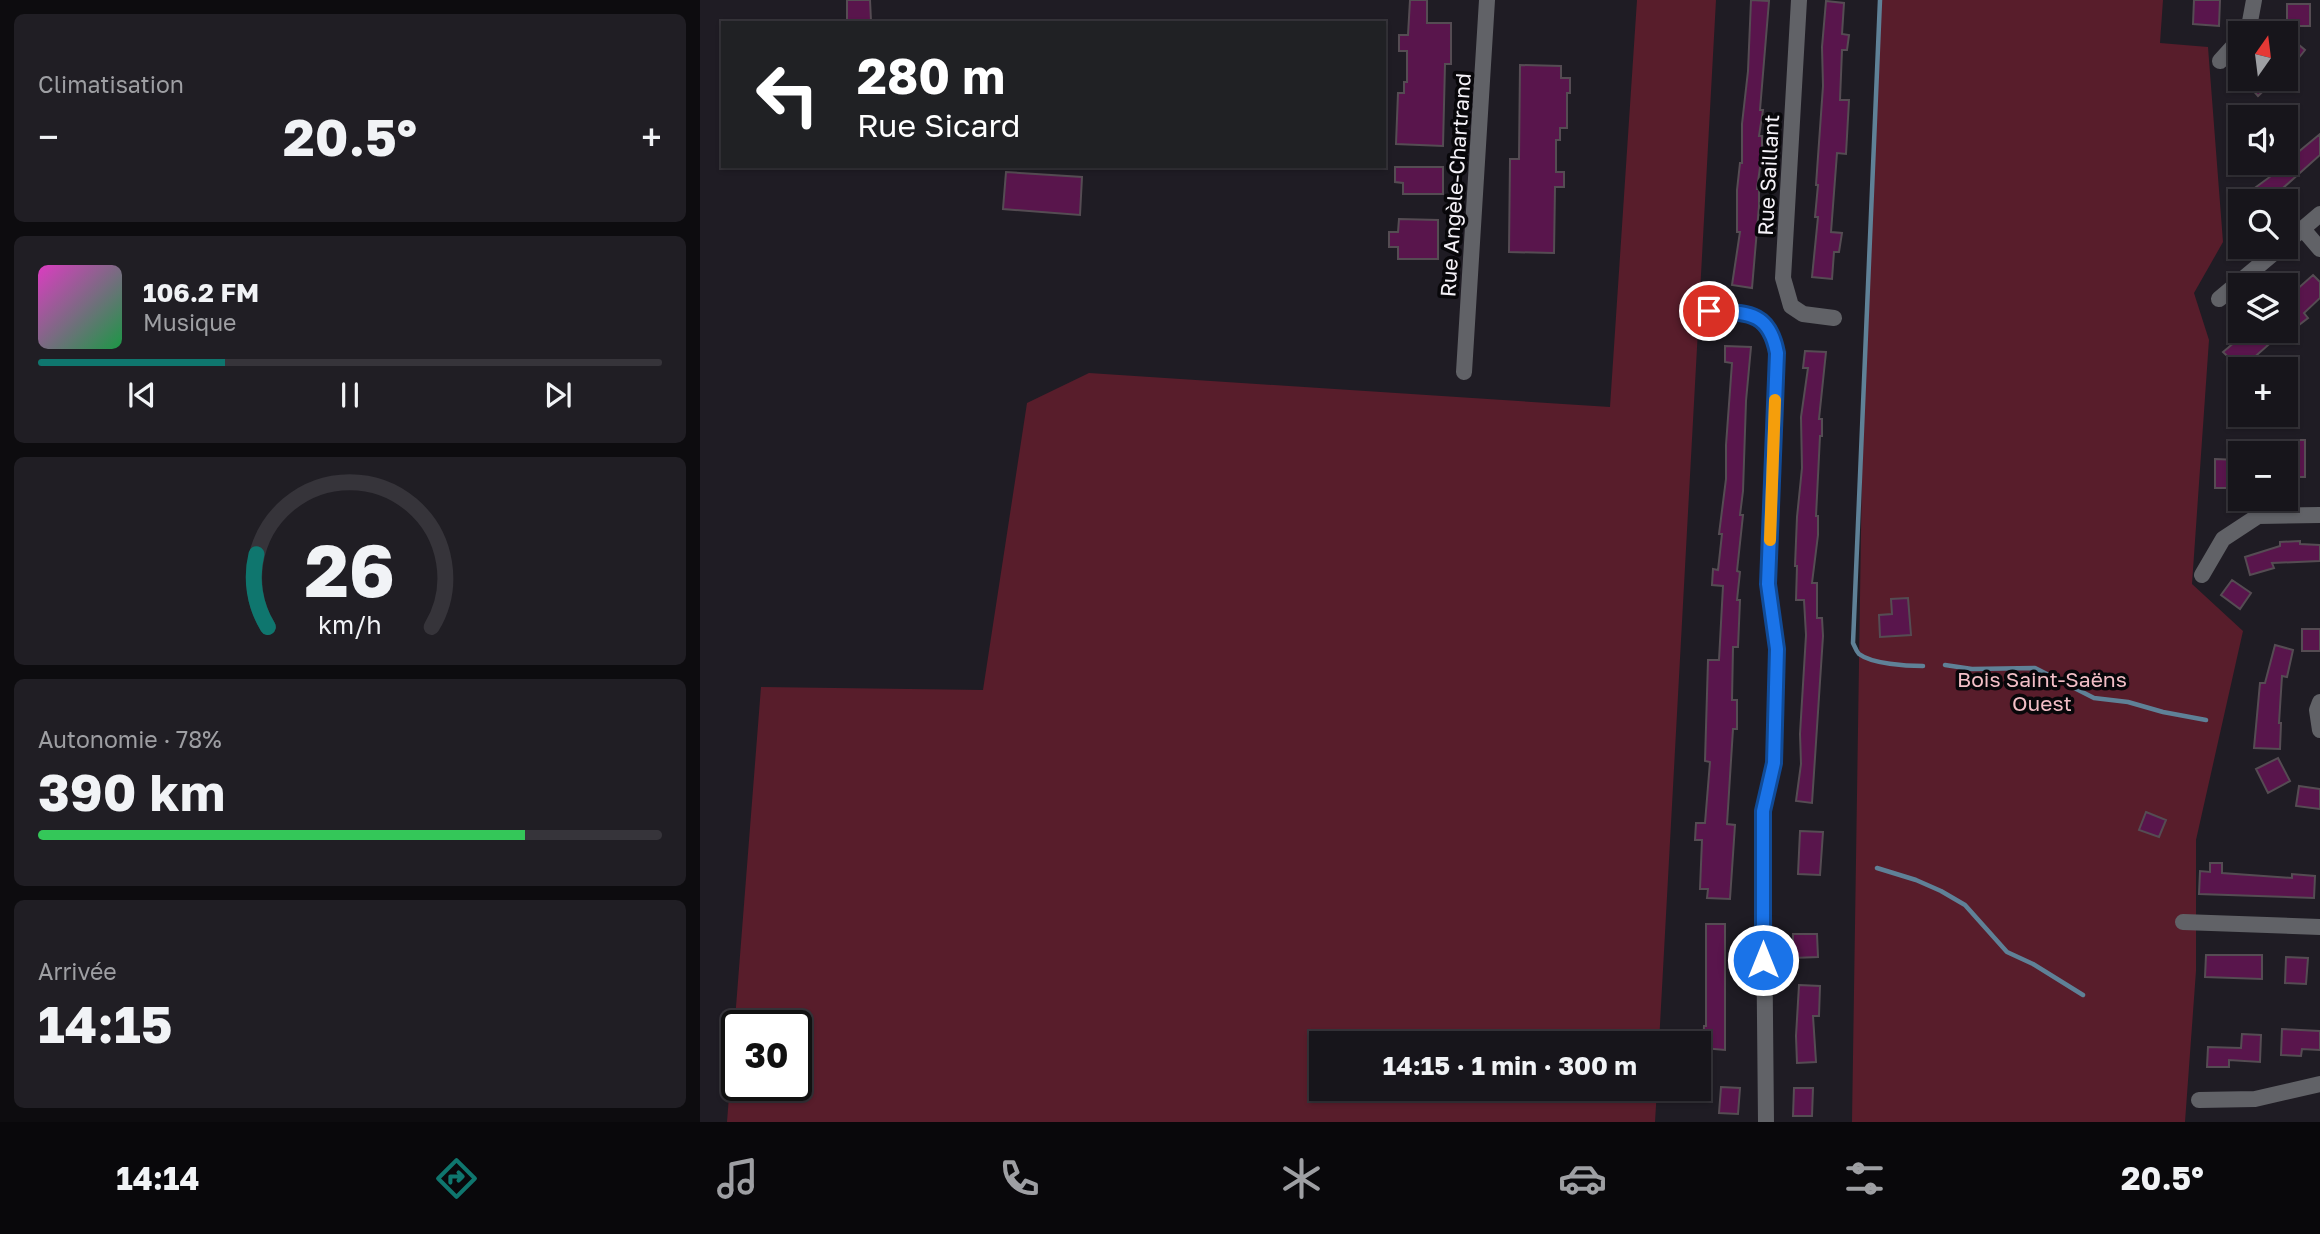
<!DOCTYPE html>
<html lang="fr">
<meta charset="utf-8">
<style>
:root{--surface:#17151b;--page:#201e24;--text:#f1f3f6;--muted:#9e9fa3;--line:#36343a;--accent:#0f766e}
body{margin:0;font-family:"Golos Text",sans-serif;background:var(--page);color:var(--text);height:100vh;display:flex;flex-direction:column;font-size:26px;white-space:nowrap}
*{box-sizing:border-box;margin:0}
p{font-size:23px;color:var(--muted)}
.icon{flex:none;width:38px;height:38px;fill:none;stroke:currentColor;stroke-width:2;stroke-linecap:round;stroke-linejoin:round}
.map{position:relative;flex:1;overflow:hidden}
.sheet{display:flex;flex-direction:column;gap:14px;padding:14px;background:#0d0c0f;width:700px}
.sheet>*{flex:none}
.top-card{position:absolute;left:21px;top:21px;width:665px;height:147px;border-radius:0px;box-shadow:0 2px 5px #0004,0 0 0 2px var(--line);background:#202124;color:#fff;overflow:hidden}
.needle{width:46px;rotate:14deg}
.controls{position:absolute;left:1528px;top:21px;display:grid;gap:14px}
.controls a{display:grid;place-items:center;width:70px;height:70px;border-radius:0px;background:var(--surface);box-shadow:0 2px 5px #0004,0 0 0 2px var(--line);font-size:35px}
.speed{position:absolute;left:21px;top:1010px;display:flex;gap:14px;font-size:35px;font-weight:700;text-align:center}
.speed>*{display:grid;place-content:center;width:91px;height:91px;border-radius:50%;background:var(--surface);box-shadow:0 2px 5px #0004,0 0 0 2px var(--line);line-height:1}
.speed .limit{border:4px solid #111;border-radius:10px;background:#fff;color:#111}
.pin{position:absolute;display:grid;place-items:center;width:60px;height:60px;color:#fff;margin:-30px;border:4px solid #fff;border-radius:50%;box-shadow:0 2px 7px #0007}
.me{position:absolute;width:77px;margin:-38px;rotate:0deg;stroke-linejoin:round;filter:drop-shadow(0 0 5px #0008)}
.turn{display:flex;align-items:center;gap:24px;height:147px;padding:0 21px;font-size:32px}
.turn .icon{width:91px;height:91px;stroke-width:2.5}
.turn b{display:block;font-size:49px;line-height:60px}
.big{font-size:52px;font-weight:700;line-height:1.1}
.sheet .card{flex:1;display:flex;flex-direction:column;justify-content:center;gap:10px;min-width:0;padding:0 24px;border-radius:10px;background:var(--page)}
.sheet .dial{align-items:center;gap:0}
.dial svg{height:182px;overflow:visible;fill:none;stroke:var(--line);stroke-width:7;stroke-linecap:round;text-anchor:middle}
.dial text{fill:var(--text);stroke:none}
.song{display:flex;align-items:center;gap:21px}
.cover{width:84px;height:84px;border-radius:10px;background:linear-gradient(135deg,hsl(310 70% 55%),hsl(140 70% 35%))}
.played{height:7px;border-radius:4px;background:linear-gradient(90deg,var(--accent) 30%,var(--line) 30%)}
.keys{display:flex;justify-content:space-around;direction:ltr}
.heat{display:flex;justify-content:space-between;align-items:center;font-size:38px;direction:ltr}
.charge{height:10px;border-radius:5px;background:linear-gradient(90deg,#34c759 78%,var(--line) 0)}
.trip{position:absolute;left:609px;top:1031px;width:402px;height:70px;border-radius:0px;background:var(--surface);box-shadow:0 2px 5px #0004,0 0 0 2px var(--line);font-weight:700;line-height:70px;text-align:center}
.tab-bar{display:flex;height:112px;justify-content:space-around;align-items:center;background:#09080b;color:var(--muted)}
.tab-bar .icon{width:49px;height:49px}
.tab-bar .on{color:var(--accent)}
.tab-bar b{font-size:32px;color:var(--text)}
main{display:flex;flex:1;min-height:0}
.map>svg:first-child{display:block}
.green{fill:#581d2b;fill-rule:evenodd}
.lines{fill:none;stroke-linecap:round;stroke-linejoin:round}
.stream{stroke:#5f8197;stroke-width:4.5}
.building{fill:#59154c;stroke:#554c53;stroke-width:2}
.minor{stroke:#616267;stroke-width:16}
.route-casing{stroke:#114b97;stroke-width:18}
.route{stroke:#1a73e8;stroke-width:12}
.slow{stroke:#f59e0b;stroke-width:12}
.labels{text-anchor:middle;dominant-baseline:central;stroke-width:7;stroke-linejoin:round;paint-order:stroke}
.street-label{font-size:21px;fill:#f5f2f8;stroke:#08070a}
.park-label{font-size:21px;fill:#f2bec6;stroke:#08070a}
</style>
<main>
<section class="sheet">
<div class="card"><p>Climatisation</p>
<div class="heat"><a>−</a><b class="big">20.5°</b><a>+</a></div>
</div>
<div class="card">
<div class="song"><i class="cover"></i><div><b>106.2 FM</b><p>Musique</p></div></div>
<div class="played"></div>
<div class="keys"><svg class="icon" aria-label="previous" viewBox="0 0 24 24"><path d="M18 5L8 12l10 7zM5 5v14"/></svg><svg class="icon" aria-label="pause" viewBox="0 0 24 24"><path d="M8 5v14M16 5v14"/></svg><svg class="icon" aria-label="next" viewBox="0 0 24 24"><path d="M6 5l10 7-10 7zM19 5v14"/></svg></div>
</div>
<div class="card dial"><svg viewBox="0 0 100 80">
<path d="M14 69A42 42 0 1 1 86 69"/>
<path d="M14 69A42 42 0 0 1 9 37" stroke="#0f766e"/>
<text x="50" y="56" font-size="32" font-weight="700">26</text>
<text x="50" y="72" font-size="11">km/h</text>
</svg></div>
<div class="card"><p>Autonomie · 78%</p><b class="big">390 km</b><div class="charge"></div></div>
<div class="card"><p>Arrivée</p><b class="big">14:15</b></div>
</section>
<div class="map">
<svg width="1620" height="1122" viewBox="0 0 1620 1122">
<rect width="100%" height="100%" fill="#1f1c24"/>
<path class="green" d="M937 0H1016L959 1043H621V1088L957 1089 955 1122H27L61 687 283 690 327 403 389 373 910 407ZM37 1026H96V1085H37Z
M1179 0H1463L1460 43 1508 47 1523 242 1494 293 1509 340 1492 584 1543 631 1496 840V971L1485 1122H1152L1164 335Z"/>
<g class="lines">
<path class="stream" d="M1180 0 1153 643C1155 647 1156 651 1159 654 1172 664 1207 666 1223 666
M1245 665 1272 669 1335 668 1394 698 1428 702 1463 712 1506 720
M1177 868 1216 880 1241 891 1265 905 1307 952 1333 964 1383 995"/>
</g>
<path class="building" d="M147 0H170L171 21 147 22Z
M710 0H727V23H751V64H745L743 146 696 144 698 93H704V82H707V51H699V35H708Z
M1051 0 1069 1 1060 110H1063L1059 136H1062V153L1057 189H1059V206L1052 288 1032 285 1040 232H1037V190L1040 163H1042V124L1048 71Z
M1494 0H1520L1519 26 1493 24Z
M1126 1 1144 3 1142 34 1149 35 1147 50H1142L1140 100H1149L1146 154 1137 153 1131 232 1142 233 1139 252H1134L1132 279 1112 277 1118 217H1115L1118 185H1116L1123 86 1122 47Z
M1587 4H1610V26H1587Z
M1586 34 1605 50 1586 74Z
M820 65 861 66V78H870V93H867V128H860V140H856V172H864V187H855L854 253 809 252 810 159H819Z
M1543 79H1576L1558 96Z
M1620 134V155L1583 188 1585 191 1572 201H1537L1582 168 1579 165 1586 163V159L1595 150 1597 153Z
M695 167H743V194H703V183L695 182Z
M306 172 382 177 380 215 303 209Z
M699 219 738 220V259H698V247H689V232H698Z
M1613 275 1620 282V298L1604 313 1608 318 1586 335V299Z
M1548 331H1584L1541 369 1523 352Z
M1025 346 1051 347 1046 401 1043 491 1040 515H1043L1037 571 1040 572 1037 600H1040L1038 647H1033L1032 700H1037V729H1033L1027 824 1035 825 1030 899 1007 898 1008 889H1000L1002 840H995L996 823H1005L1010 762 1005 761 1008 660H1019L1023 586 1012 585 1013 569 1018 570 1022 534H1019L1026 479V445L1032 363 1025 362Z
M1105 351 1126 352 1119 419H1122V436H1120L1116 516H1118V535L1112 583H1117V618H1122L1123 636 1112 803 1096 801 1101 764 1100 734 1106 635 1104 600H1096L1097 566H1095L1097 517 1102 468 1101 417 1108 368H1103Z
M1583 440H1605V477H1586Z
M1515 459 1538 460 1537 488H1515Z
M1600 541V544L1620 545V561L1572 563 1574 568 1550 575 1545 557 1580 546V542Z
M1532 580 1551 593 1540 609 1521 595Z
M1208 598 1211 635 1180 637 1179 615 1192 614 1191 599Z
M1602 629H1620V651H1602Z
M1575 645 1593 650 1587 677 1582 676 1579 723H1581L1580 749 1554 748 1560 683H1565Z
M1578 758 1590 781 1568 793 1556 769Z
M1599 786 1620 789V809L1596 806Z
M1446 812 1466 820 1459 837 1439 830Z
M1100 831 1123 832 1120 875 1098 874Z
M1510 863H1522V873L1592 878V874L1615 876 1614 898 1499 894 1500 871 1510 872Z
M1006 924H1025V1050L1003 1048 1004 1026H1006Z
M1093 934H1117L1118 957 1093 958Z
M1506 955H1562V979L1505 977Z
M1586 957 1608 958 1606 984 1585 983Z
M1099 985 1120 986 1119 1016H1113L1116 1062 1097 1063 1096 1036Z
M1582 1029 1620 1031V1050L1602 1049 1601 1056 1581 1055Z
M1542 1034 1561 1035 1560 1062 1529 1060V1067H1507L1508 1047 1541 1048Z
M1021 1087 1040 1088 1038 1114 1019 1113Z
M1094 1088H1113L1112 1116H1093Z"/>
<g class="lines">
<path class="minor" d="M1099 0 1083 278 1091 306 1103 314 1134 318
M1544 33 1549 27 1554 0
M1520 61 1540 39
M1602 228 1620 249
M1586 243 1620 214
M1519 299 1581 247
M1008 311C1046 313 1068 310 1077 353L1068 584 1077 649 1074 763 1063 811 1066 1122
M764 372 787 0
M1502 575 1523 539 1558 516 1620 515
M1620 702 1617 710 1620 730
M1483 922 1620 927
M1499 1100 1555 1099 1620 1084"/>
</g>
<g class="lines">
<g class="route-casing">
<path id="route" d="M1009 311C1046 313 1069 310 1077 353L1068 584 1077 649 1074 763 1063 811V960"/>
</g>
<use href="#route" class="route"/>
<path class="slow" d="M1070 540 1075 400"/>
</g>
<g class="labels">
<g class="street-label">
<text transform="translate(1068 175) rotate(-87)">Rue Saillant</text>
<text transform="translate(755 185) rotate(-86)">Rue Angèle-Chartrand</text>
</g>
<g class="park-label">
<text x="1342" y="679">Bois Saint-Saëns<tspan x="1342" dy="24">Ouest</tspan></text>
</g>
</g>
</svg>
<div class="controls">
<a><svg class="needle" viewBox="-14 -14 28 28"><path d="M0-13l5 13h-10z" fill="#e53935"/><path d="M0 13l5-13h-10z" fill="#9e9fa3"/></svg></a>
<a><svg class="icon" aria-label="sound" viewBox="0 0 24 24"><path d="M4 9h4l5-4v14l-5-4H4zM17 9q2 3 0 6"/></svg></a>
<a><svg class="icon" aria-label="search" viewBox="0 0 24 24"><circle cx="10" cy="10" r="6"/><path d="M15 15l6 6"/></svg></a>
<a><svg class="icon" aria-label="layers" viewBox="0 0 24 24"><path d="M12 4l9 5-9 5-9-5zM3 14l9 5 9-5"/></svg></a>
<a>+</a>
<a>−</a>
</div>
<div class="speed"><div class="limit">30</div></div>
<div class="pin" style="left:1009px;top:311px;background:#d93025"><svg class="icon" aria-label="arrive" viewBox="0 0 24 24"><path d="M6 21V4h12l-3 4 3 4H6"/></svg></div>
<svg class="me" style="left:1063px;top:960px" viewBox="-20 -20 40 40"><circle r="17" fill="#1a73e8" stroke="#fff" stroke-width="3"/><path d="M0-11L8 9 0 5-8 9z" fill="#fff"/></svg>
<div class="trip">14:15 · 1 min · 300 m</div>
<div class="top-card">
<div class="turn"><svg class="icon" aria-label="left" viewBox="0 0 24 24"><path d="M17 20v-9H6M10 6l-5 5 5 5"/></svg><div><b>280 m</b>Rue Sicard</div></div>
</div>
</div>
</main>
<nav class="tab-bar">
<b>14:14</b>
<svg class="icon on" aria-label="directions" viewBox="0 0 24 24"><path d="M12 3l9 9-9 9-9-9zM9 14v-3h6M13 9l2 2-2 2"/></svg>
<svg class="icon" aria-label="music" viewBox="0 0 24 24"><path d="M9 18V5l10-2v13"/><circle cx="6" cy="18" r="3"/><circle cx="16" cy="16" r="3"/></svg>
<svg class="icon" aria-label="phone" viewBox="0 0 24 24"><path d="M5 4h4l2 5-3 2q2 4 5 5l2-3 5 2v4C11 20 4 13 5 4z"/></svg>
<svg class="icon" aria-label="climate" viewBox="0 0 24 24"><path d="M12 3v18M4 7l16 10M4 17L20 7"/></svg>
<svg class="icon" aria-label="car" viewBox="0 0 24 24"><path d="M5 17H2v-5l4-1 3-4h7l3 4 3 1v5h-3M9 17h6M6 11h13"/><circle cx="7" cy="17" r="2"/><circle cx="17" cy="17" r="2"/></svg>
<svg class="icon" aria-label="filters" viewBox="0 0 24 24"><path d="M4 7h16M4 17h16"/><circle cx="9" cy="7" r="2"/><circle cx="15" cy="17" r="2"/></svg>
<b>20.5°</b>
</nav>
